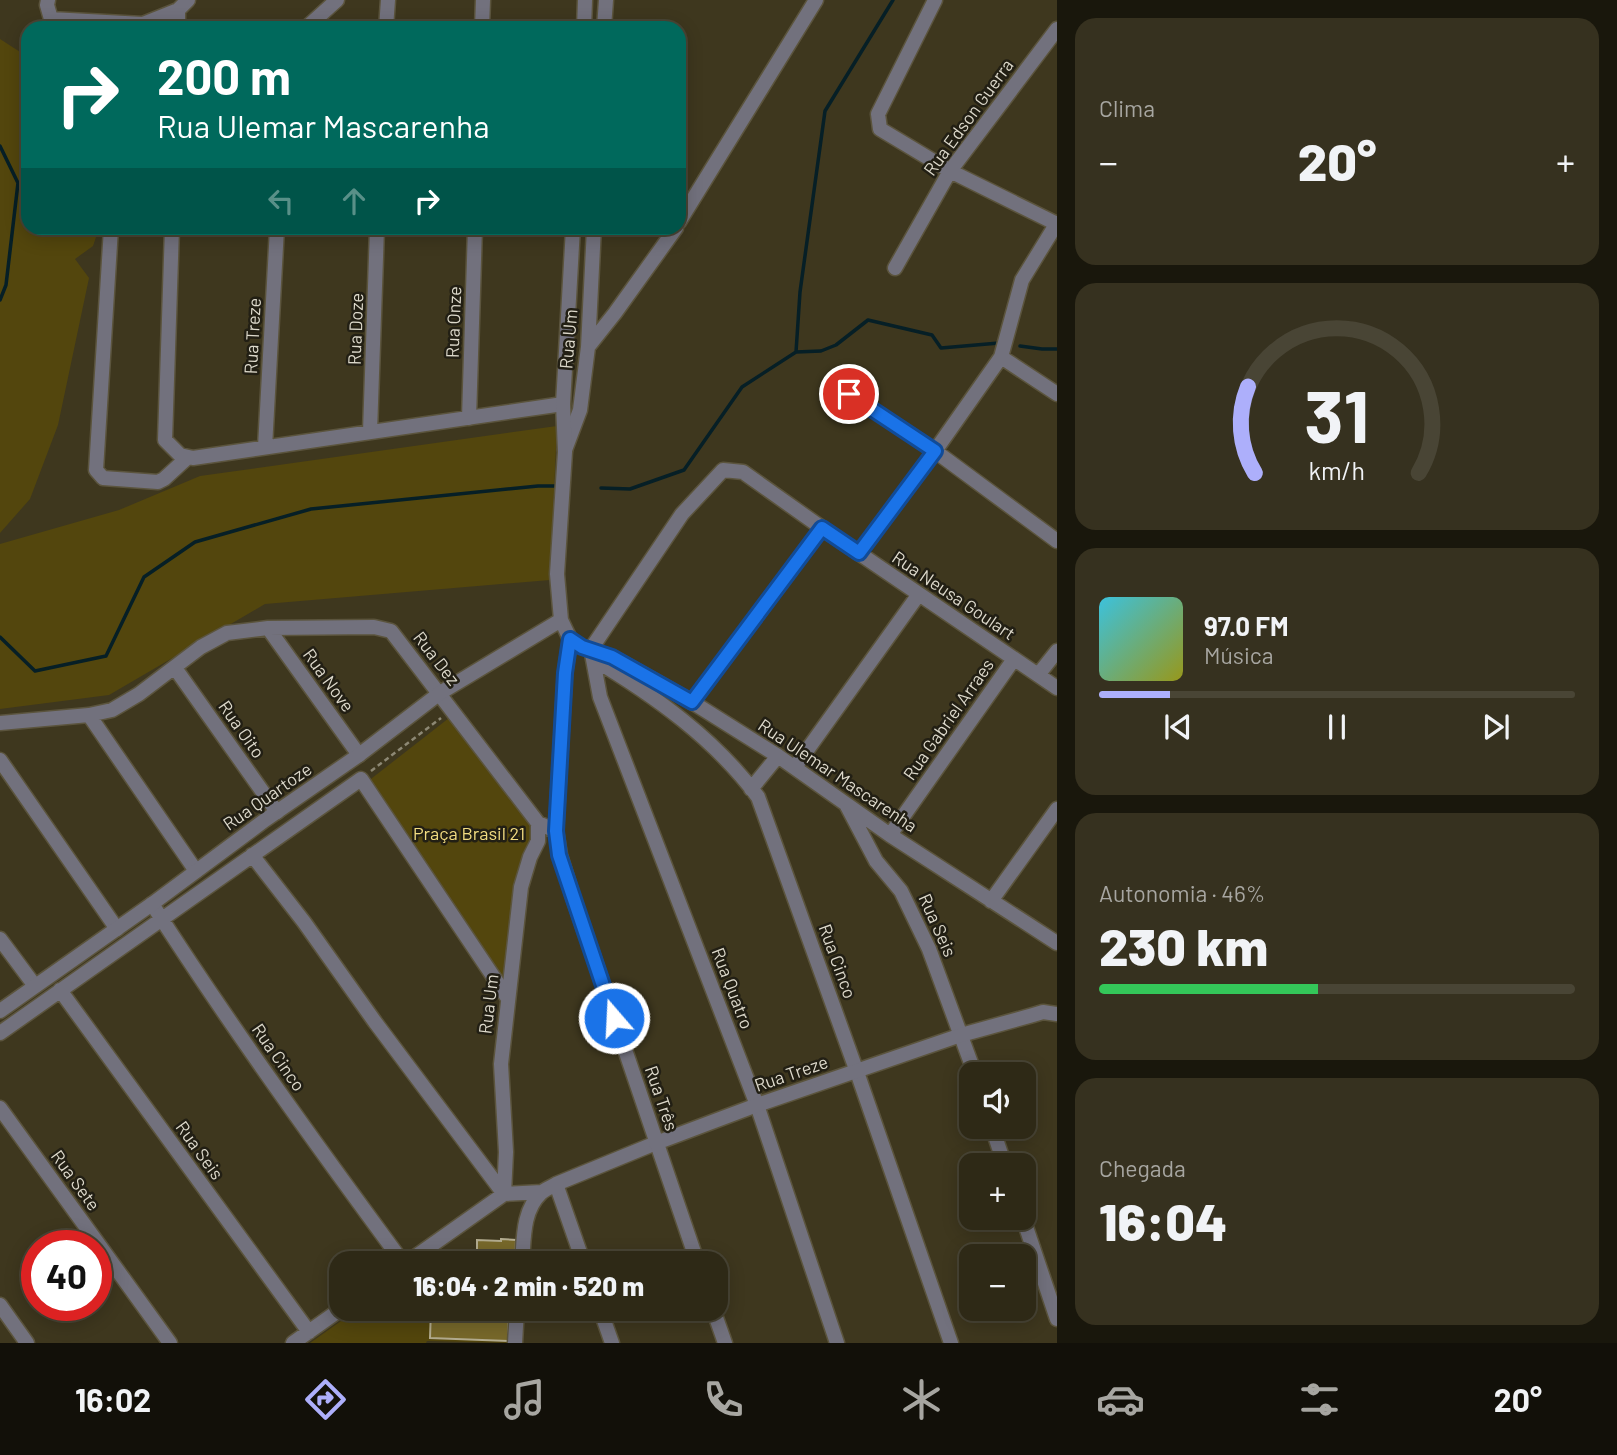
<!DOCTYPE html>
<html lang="pt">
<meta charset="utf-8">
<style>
:root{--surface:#2e2916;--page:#36311f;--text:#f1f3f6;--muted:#a7a6a1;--line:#494535;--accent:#adaffb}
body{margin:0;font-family:Barlow,sans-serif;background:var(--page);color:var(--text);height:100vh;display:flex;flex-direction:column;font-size:26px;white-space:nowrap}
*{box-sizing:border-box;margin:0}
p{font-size:23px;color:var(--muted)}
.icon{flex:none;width:38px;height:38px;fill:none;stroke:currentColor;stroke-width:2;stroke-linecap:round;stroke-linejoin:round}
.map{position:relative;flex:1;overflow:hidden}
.details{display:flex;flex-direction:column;gap:18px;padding:18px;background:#19170c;width:560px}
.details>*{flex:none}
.banner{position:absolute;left:21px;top:21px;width:665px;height:214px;border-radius:21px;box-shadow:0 4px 18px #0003,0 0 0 2px var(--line);background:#00695c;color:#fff;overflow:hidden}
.tools{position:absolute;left:959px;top:1062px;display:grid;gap:14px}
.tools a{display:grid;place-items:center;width:77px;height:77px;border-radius:14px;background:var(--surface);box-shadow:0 4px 18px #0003,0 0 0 2px var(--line);font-size:35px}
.speed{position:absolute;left:21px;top:1230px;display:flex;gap:14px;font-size:35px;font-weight:700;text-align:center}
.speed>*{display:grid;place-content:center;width:91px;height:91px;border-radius:50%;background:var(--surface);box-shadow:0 4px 18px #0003,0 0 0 2px var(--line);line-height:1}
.speed .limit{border:10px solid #d22;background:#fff;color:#111}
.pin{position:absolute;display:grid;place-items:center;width:60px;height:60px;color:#fff;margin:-30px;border:4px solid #fff;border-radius:50%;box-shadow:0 2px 7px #0007}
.me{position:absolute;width:77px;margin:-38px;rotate:341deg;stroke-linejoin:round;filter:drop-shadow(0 0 5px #0008)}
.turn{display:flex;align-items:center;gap:24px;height:147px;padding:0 21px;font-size:32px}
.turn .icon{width:91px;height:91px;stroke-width:2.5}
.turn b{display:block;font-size:49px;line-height:60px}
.lanes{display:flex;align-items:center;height:66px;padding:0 21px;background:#0003;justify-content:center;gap:35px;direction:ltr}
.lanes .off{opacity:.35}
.big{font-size:52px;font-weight:800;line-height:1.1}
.details .tile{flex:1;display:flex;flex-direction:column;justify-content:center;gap:10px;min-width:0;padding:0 24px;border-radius:21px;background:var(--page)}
.details .dial{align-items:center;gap:0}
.dial svg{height:182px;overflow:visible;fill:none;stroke:var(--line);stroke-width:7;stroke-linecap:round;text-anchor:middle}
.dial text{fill:var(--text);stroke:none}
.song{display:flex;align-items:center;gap:21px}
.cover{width:84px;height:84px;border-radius:10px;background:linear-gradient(135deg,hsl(190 70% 55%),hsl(60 70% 35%))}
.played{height:7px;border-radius:4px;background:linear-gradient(90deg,var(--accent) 15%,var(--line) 15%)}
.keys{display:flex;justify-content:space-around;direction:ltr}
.heat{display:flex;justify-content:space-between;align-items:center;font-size:38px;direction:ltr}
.charge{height:10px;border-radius:5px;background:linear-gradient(90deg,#34c759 46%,var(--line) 0)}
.trip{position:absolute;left:329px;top:1251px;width:399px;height:70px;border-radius:21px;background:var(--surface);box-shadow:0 4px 18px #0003,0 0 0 2px var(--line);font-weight:800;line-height:70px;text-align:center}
.dock{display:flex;height:112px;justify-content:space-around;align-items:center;background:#121009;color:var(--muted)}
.dock .icon{width:49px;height:49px}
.dock .current{color:var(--accent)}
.dock b{font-size:32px;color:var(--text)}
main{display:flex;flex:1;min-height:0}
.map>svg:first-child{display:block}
.green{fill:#53460d}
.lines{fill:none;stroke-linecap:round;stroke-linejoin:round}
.stream{stroke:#061f26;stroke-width:3.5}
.building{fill:#77682a;stroke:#b3ac8f;stroke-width:2}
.minor-casing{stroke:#5b543d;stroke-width:17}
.tertiary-casing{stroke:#5b543d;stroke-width:17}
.path{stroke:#8d8874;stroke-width:2.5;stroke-dasharray:5 3.5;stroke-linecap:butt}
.minor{stroke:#72717d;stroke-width:14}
.tertiary{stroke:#72717d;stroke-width:14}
.route-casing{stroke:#114b97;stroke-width:18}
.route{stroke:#1a73e8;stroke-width:12}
.labels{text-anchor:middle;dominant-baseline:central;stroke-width:5;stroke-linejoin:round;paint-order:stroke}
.street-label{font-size:18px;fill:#ddd9cb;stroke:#221f14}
.park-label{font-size:18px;fill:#f2dc81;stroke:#221f14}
</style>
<main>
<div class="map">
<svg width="1057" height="1343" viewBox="0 0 1057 1343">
<rect width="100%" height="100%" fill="#3e371e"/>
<path class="green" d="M0 39 28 57V228H99L93 246 75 259 89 278 58 425 30 499 0 533Z
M557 426 550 580 265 604 109 695 0 709V544L119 510 200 476Z
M449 718 535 830 507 985 367 782Z
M358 1309H514L511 1343 427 1341 426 1343H310Z"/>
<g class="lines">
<path class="stream" d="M0 146 18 183 6 285 0 300
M1020 346 1042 349H1057
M796 352 800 292 825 111 893 0
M796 352 821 351 836 345 868 320 932 335 941 348 999 343
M601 488 630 489 684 470 742 387 796 352
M0 637 35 671 106 656 144 577 195 542 311 509 538 486H557"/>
</g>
<path class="building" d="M501 1239 516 1240 515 1261H501L500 1264H468L469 1252H477V1240L501 1241Z
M431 1309H509L508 1341 430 1338Z"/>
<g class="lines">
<g class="minor-casing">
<path id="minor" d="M48 0 47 5 51 19 143 24 178 10 188 0
M935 0 878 114 880 129 950 171 1057 224
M178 28V10
M306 28 337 0
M386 28 388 0
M482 28 483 0
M604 28 606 0
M679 222 816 0
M111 228 96 470 103 478 158 482 164 479 188 457
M172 228 165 440 180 455 193 458 563 404
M895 268 950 171 1057 29
M588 347 615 313 676 228
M1001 357 1057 394
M849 394 935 451 1057 541
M469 418 475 228
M370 432 377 228
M265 447 277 228
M565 450 580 410 588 347 594 228
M859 553 935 451 1001 357 1022 280 1057 223
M268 628 359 755
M570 639 582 647 612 657 692 702 778 756 890 835 1057 943
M591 649 682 514 723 470 743 472 822 528 1057 688
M592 654 600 697 757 1105 837 1343
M593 659C655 696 715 739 758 797L857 1072 951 1343
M175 668 277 812
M1038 675 1057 651
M692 702 822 528
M89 715 196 871
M0 723 89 715 112 710 139 694 201 647 227 633 268 628 374 627 391 631 538 823 556 831
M0 760 117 929
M795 767 919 594
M751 789 778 756
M847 806 876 861 901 891 929 949 975 1074
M890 835 1014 659
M252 855 304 922 375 1022 504 1194
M991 901 1057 809
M152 904C231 1027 317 1146 404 1264
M0 939 35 986
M60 990 309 1332
M0 1033 361 779 507 997
M0 1108 170 1343
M992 1127 1005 1166
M556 1184 584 1264
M504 1194 506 1152 501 1064 521 887 530 857 538 841V823
M1023 1218 1057 1319
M405 1264 504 1194 542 1192
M522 1264C524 1240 522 1211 541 1193 545 1189 552 1187 556 1184L656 1143
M0 1305 27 1343
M600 1309 612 1343
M293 1343 341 1309
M515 1343 517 1309"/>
</g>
<g class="tertiary-casing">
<path id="tertiary" d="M584 28 585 0
M573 228 563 404 565 452 557 574 561 620 570 639 565 673 556 831 560 855 572 894 698 1264
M0 1011 152 904 265 820 359 755 440 693 561 620
M656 1143 757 1105 961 1035 1033 1015 1043 1012 1057 1014
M713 1309 725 1343"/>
</g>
<path class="path" d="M371 771 441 718"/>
<use href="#minor" class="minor"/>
<use href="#tertiary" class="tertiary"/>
</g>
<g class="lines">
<g class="route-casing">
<path id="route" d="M614 1018 559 855 556 831 565 673 570 639 582 647 612 657 692 702 822 528 859 553 935 451 849 394"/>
</g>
<use href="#route" class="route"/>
</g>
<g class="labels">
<g class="street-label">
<text transform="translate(968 117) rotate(-54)">Rua Edson Guerra</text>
<text transform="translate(453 322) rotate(-88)">Rua Onze</text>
<text transform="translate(355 329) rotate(-88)">Rua Doze</text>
<text transform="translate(252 336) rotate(-87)">Rua Treze</text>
<text transform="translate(568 339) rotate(-85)">Rua Um</text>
<text transform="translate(954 595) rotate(34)">Rua Neusa Goulart</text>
<text transform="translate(437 658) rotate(52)">Rua Dez</text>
<text transform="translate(329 680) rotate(54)">Rua Nove</text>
<text transform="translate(948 719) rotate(-55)">Rua Gabriel Arraes</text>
<text transform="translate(242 729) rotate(55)">Rua Oito</text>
<text transform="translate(838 775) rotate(34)">Rua Ulemar Mascarenha</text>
<text transform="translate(267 796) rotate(-35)">Rua Quartoze</text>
<text transform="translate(938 925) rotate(66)">Rua Seis</text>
<text transform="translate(838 961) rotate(70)">Rua Cinco</text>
<text transform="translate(733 988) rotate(69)">Rua Quatro</text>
<text transform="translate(488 1004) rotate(-83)">Rua Um</text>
<text transform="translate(279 1057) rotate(55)">Rua Cinco</text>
<text transform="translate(791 1073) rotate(-19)">Rua Treze</text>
<text transform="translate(662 1098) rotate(71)">Rua Três</text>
<text transform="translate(200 1150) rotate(54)">Rua Seis</text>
<text transform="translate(76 1180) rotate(54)">Rua Sete</text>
</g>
<g class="park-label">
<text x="469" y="833">Praça Brasil 21</text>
</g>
</g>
</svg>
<div class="tools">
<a><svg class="icon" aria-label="sound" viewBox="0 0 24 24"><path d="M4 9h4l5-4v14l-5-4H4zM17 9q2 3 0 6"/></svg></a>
<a>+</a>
<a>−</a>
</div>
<div class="speed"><div class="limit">40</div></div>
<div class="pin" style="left:849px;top:394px;background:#d93025"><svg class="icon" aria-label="arrive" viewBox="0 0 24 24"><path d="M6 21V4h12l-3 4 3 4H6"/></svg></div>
<svg class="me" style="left:614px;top:1018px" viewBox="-20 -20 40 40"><circle r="17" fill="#1a73e8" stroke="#fff" stroke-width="3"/><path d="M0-11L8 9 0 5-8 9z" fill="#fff"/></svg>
<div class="trip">16:04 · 2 min · 520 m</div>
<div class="banner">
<div class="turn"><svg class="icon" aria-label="right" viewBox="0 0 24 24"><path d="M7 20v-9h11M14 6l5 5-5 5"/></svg><div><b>200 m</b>Rua Ulemar Mascarenha</div></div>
<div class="lanes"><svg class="icon off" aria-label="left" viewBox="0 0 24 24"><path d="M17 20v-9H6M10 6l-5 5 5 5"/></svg><svg class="icon off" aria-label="ahead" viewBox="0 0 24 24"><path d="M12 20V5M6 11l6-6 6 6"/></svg><svg class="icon" aria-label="right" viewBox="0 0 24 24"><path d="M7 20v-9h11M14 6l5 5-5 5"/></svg></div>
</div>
</div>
<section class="details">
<div class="tile"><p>Clima</p>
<div class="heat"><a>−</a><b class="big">20°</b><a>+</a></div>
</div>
<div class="tile dial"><svg viewBox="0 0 100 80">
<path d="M14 69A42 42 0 1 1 86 69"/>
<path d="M14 69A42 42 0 0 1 11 31" stroke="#adaffb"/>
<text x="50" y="56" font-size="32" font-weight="700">31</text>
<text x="50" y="72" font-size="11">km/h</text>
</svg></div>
<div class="tile">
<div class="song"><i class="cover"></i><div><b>97.0 FM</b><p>Música</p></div></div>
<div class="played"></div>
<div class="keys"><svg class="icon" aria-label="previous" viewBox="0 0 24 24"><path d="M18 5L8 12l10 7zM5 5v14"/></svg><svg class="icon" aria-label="pause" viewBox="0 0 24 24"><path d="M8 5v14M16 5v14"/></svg><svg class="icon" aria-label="next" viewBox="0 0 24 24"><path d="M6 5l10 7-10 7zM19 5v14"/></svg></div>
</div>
<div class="tile"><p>Autonomia · 46%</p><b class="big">230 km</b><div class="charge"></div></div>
<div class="tile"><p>Chegada</p><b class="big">16:04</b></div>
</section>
</main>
<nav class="dock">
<b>16:02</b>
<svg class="icon current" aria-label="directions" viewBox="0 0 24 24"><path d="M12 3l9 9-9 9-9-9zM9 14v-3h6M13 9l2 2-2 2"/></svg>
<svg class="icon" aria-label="music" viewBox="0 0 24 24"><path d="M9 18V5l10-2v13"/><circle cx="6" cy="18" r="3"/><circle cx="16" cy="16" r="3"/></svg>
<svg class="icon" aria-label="phone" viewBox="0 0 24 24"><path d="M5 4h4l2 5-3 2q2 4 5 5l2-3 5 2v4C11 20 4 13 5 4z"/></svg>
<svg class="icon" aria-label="climate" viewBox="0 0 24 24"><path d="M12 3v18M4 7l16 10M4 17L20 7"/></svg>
<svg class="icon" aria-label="car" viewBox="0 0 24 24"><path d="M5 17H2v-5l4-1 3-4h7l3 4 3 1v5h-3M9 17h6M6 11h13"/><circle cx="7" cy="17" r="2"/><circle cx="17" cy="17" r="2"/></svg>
<svg class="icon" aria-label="filters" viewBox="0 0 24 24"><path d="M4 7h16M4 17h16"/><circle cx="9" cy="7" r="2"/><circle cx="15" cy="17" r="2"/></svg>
<b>20°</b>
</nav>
